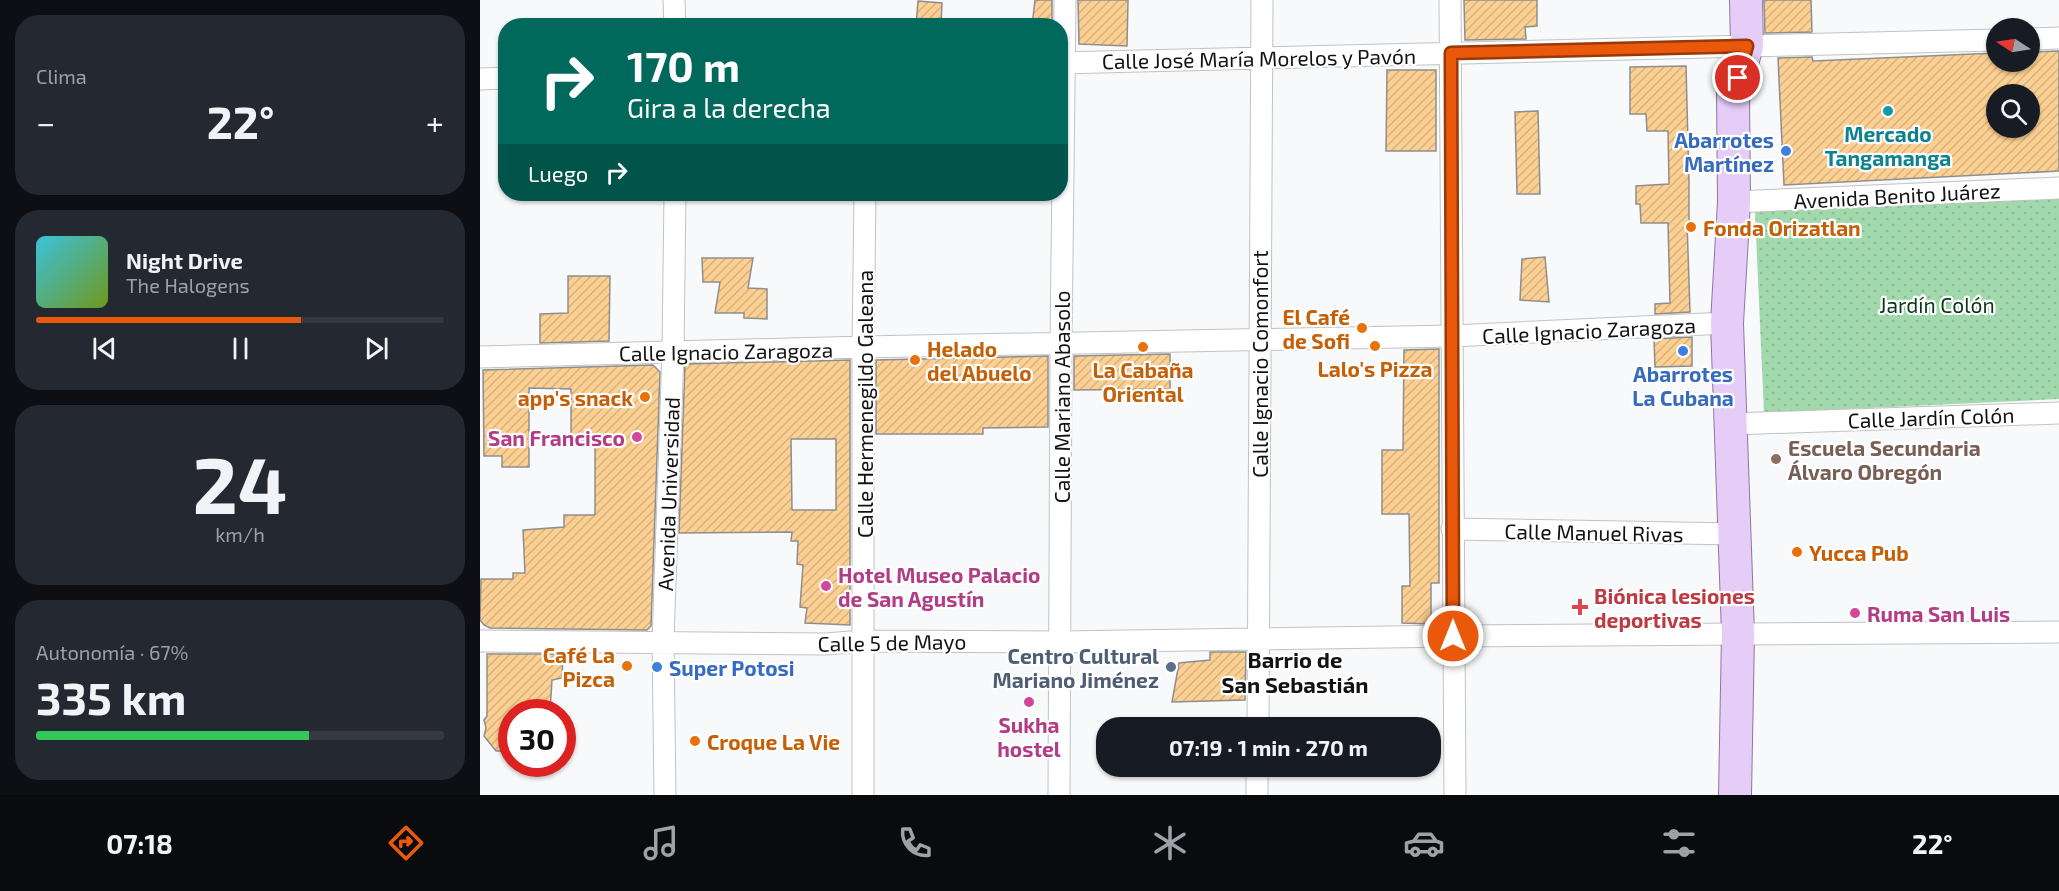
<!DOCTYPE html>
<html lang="es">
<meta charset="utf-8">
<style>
:root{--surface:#171b24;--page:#242831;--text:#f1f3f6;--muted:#9ea1a6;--line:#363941;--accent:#ea580c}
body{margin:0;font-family:"Exo 2",sans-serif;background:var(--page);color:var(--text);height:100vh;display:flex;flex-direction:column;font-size:22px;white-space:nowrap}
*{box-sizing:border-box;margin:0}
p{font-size:20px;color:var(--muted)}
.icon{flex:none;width:33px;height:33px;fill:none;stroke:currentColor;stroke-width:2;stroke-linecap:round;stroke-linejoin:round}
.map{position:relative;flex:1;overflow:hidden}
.sheet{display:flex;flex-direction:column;gap:15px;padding:15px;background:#0d0f14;width:480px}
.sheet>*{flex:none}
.guide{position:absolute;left:18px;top:18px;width:570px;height:183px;border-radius:24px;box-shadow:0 2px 4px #0004;background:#00695c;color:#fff;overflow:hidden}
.needle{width:39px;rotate:282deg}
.controls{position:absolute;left:1506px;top:18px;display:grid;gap:12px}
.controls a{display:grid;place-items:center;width:54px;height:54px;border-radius:50%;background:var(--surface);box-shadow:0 2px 4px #0004;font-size:30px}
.speed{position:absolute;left:18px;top:699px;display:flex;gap:12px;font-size:30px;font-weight:700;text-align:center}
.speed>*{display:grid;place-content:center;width:78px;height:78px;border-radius:50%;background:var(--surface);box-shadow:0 2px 4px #0004;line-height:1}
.speed .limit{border:9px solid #d22;background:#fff;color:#111}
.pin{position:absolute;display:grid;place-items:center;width:51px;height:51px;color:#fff;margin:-26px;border:3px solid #fff;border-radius:50%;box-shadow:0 2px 6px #0007}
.me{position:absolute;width:66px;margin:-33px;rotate:0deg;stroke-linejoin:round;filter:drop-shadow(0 0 4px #0008)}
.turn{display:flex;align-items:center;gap:21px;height:126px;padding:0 30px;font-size:27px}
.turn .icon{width:78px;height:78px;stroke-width:2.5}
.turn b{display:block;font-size:42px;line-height:51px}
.then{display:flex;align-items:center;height:57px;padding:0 30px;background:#0003;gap:12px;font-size:22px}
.big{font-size:45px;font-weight:700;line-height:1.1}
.sheet .card{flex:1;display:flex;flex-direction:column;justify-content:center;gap:9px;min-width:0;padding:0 21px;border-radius:24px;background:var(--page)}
.sheet .dial{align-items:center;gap:0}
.dial b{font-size:78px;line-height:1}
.song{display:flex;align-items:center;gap:18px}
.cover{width:72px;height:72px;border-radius:9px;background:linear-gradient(135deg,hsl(190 70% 55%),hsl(80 70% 35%))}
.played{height:6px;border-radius:3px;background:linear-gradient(90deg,var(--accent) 65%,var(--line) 65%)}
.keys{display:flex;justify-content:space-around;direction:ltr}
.heat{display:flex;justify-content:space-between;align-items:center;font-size:33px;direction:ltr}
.charge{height:9px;border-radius:4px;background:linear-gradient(90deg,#34c759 67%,var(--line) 0)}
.trip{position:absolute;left:616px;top:717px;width:345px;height:60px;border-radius:24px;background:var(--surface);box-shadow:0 2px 4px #0004;font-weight:700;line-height:60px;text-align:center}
.tabs{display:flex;height:96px;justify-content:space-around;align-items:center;background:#090b0e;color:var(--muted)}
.tabs .icon{width:42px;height:42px}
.tabs .current{color:var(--accent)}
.tabs b{font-size:27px;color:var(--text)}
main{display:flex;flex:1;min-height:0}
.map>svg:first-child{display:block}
.park{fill:url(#park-dots)}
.building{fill:url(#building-hatch);stroke:#8f8e8d;stroke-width:1.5;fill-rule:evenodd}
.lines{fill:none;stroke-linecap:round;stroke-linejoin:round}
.street-casing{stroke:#c1c2c3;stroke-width:23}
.primary-casing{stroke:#8f76a4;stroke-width:34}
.street{stroke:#fff;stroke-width:21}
.primary{stroke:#e5cdf7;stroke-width:32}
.route-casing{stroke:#983908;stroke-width:15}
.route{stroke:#ea580c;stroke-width:10}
.culture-dot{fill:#0f9aa8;stroke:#fff;stroke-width:2}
.shop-dot{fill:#3f7fe0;stroke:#fff;stroke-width:2}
.food-dot{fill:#e8710a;stroke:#fff;stroke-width:2}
.hotel-dot{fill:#d1479c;stroke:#fff;stroke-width:2}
.education-dot{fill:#8d6e63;stroke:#fff;stroke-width:2}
.health-dot{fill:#e0444e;stroke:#fff;stroke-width:2}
.service-dot{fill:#5c6f8a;stroke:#fff;stroke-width:2}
.labels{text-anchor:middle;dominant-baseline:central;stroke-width:4.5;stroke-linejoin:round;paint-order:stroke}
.street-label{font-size:21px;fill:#121212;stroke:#fff}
.culture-label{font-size:21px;font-weight:bold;fill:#0d838f;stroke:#fff}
.shop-label{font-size:21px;font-weight:bold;fill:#366cbe;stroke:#fff;text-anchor:end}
.food-label{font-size:21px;font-weight:bold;fill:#c56008;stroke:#fff;text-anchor:start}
.park-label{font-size:21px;fill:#0a3718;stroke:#fff}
.hotel-label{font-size:21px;font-weight:bold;fill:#b23c85;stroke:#fff;text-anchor:start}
.education-label{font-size:21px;font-weight:bold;fill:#785e54;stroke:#fff;text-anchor:start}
.health-label{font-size:21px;font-weight:bold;fill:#be3a42;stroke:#fff;text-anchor:start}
.service-label{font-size:21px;font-weight:bold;fill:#4e5e75;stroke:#fff;text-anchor:end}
.neighbourhood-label{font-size:22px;font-weight:bold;fill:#121212;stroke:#fff}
</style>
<main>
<section class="sheet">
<div class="card"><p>Clima</p>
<div class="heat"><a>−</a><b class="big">22°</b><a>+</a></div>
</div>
<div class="card">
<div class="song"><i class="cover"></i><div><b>Night Drive</b><p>The Halogens</p></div></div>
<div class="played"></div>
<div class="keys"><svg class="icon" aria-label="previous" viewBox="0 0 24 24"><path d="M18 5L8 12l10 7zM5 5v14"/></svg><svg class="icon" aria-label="pause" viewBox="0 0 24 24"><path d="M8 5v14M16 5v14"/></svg><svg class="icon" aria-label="next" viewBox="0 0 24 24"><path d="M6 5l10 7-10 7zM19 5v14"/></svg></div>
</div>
<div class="card dial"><b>24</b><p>km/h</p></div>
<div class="card"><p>Autonomía · 67%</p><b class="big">335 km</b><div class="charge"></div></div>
</section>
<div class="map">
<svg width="1579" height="795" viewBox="0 0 1579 795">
<defs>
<pattern id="park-dots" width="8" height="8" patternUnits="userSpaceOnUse" patternTransform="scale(1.5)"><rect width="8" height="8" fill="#a2d9ac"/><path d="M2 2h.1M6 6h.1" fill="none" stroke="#8ab993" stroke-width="1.8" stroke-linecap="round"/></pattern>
<pattern id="building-hatch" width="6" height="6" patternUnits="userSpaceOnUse" patternTransform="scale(1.5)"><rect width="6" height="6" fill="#fcd093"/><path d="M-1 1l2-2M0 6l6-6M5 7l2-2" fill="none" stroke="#d7b27e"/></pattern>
</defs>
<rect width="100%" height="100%" fill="#f8f9fb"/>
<path class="park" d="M1579 198V399L1284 413 1275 212Z"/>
<path class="building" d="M555 0H572V26H552Z
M598 0H648L647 46 599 44Z
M984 0H1057V26L1045 27 1046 39 985 40Z
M1284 0H1331L1332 32 1285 33Z
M438 1 462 3 461 26H436Z
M1579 51V171L1304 185 1298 58 1332 57 1333 61 1516 53V62H1550V52ZM1516 94H1550V128H1516Z
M1206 66 1209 182V222H1207L1210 312 1175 314V304L1190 303 1188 223H1161L1160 204H1156V186L1189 184 1188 131H1167L1166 114H1150V67Z
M907 70H956V151H906Z
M1058 111 1060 194H1037L1035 112Z
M1065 257 1069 302 1040 300 1042 259Z
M222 258H273L268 288 287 289V319L264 318V313H235L240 282H223Z
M88 276H130L129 341 60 343V314L88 313Z
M1212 337V366L1175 367 1174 339Z
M959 349V583H951V624L922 623V586H930L929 514H902V450H923L924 350Z
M690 354V389L594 390V356Z
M568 356V427L503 428V434H396V360Z
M370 360V625L325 623 327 608 320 607 323 565 317 564 318 541H311L312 532 199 533 205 364ZM311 439H356V510H312Z
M173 365 180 372 171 626 167 630 10 628 4 625 0 620 1 579H33V573H45L43 530 84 527V515H115V446L91 445V389L49 388V467H22V456H4L3 370Z
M730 652H766L765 700 692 702 699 663 730 660Z
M7 654H83L82 678 72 680 70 712H32V751H16L4 736 6 728 4 720 7 716Z"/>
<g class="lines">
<g class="street-casing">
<path id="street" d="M194 0 195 26
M970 0 975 795
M1550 39 1579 38
M580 63 1516 40
M0 79 26 78
M1254 202 1579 188
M0 357 383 347 972 336 1247 323
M1251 424 1579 413
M972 529 1255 534
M0 641 346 644 383 641 581 642 973 636 1579 632
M778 728 782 0
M185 795 183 641 193 352 195 194
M383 795V347L385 194
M579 795 581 344 585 0
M777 795V766"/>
</g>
<g class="primary-casing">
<path id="primary" d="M1255 795 1258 634 1247 323 1254 202 1253 94 1267 46 1266 0"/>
</g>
<use href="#street" class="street"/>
<use href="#primary" class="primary"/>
</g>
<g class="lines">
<g class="route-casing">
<path id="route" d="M973 636 971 53 1267 46 1258 78"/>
</g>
<use href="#route" class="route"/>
</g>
<circle class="culture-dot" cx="1408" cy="111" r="6"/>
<g class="shop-dot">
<circle cx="1306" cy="151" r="6"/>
<circle cx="1203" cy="351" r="6"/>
<circle cx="177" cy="667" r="6"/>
</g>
<g class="food-dot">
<circle cx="1211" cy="227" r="6"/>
<circle cx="882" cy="328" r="6"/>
<circle cx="895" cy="346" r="6"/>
<circle cx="663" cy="347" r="6"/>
<circle cx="435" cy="360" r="6"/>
<circle cx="165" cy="397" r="6"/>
<circle cx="1317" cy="552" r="6"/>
<circle cx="147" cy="666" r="6"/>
<circle cx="215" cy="741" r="6"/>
</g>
<g class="hotel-dot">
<circle cx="157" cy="437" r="6"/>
<circle cx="346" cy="586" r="6"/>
<circle cx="1375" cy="613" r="6"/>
<circle cx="549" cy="702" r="6"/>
</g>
<circle class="education-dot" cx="1296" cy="459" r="6"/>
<path class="health-dot" d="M1097 598h6v6h6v6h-6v6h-6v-6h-6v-6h6z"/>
<circle class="service-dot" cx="691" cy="667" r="6"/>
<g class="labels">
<g class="street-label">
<text transform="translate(779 58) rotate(-1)">Calle José María Morelos y Pavón</text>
<text transform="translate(1417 195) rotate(-3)">Avenida Benito Juárez</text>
<text transform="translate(1109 330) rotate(-3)">Calle Ignacio Zaragoza</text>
<text transform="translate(246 351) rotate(-1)">Calle Ignacio Zaragoza</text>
<text transform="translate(779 364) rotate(-90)">Calle Ignacio Comonfort</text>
<text transform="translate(581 397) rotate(-90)">Calle Mariano Abasolo</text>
<text transform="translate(384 404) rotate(-90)">Calle Hermenegildo Galeana</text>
<text transform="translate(1451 417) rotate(-2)">Calle Jardín Colón</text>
<text transform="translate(188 494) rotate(-88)">Avenida Universidad</text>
<text transform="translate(1114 532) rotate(1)">Calle Manuel Rivas</text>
<text transform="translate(412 642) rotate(-1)">Calle 5 de Mayo</text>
</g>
<g class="culture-label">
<text x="1408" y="133">Mercado<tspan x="1408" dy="24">Tangamanga</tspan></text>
</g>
<g class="shop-label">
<text x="1294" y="139">Abarrotes<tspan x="1294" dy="24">Martínez</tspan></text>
<text x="1203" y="373" text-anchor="middle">Abarrotes<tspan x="1203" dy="24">La Cubana</tspan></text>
<text x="189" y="667" text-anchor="start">Super Potosi</text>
</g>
<g class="food-label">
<text x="1223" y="227">Fonda Orizatlan</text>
<text x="870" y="316" text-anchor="end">El Café<tspan x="870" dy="24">de Sofi</tspan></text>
<text x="447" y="348">Helado<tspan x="447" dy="24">del Abuelo</tspan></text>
<text x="895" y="368" text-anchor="middle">Lalo's Pizza</text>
<text x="663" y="369" text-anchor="middle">La Cabaña<tspan x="663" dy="24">Oriental</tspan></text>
<text x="153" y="397" text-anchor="end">app's snack</text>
<text x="1329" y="552">Yucca Pub</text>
<text x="135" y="654" text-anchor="end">Café La<tspan x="135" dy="24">Pizca</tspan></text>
<text x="227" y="741">Croque La Vie</text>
</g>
<g class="park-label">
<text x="1457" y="304">Jardín Colón</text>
</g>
<g class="hotel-label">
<text x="145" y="437" text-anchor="end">San Francisco</text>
<text x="358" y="574">Hotel Museo Palacio<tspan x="358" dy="24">de San Agustín</tspan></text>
<text x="1387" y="613">Ruma San Luis</text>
<text x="549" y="724" text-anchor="middle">Sukha<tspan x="549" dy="24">hostel</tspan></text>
</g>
<g class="education-label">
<text x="1308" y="447">Escuela Secundaria<tspan x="1308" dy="24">Álvaro Obregón</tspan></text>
</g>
<g class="health-label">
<text x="1114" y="595">Biónica lesiones<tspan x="1114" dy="24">deportivas</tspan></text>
</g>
<g class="service-label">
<text x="679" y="655">Centro Cultural<tspan x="679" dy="24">Mariano Jiménez</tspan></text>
</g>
<g class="neighbourhood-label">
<text x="815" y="659">Barrio de<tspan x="815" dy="25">San Sebastián</tspan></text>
</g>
</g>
</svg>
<div class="controls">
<a><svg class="needle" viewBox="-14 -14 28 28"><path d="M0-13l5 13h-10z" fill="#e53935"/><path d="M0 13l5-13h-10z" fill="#9ea1a6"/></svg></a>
<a><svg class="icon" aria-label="search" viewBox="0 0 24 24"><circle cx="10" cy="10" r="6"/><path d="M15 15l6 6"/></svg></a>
</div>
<div class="speed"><div class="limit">30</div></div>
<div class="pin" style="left:1258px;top:78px;background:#d93025"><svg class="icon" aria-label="arrive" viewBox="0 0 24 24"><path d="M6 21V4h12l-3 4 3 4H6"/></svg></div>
<svg class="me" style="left:973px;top:636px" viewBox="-20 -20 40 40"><circle r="17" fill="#ea580c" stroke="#fff" stroke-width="3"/><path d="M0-11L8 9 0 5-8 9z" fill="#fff"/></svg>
<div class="trip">07:19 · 1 min · 270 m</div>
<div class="guide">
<div class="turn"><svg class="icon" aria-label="right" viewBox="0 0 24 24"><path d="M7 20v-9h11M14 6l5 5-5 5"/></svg><div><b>170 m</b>Gira a la derecha</div></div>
<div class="then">Luego<svg class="icon" aria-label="right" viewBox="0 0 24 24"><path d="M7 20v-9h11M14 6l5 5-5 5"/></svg></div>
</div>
</div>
</main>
<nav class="tabs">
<b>07:18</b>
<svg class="icon current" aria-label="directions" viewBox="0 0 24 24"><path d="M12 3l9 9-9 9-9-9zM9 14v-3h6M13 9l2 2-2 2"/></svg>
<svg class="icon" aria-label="music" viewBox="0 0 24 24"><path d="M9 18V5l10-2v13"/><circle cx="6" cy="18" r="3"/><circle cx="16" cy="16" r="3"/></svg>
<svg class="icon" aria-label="phone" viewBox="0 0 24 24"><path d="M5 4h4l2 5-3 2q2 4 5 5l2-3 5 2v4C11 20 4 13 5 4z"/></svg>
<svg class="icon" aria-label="climate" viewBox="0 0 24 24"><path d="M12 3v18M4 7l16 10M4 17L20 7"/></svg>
<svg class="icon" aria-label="car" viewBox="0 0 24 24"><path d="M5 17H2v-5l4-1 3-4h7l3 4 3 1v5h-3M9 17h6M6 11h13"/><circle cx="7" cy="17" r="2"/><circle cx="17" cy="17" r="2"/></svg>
<svg class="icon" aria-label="filters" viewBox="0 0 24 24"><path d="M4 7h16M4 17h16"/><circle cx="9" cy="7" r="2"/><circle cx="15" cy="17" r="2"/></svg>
<b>22°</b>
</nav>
